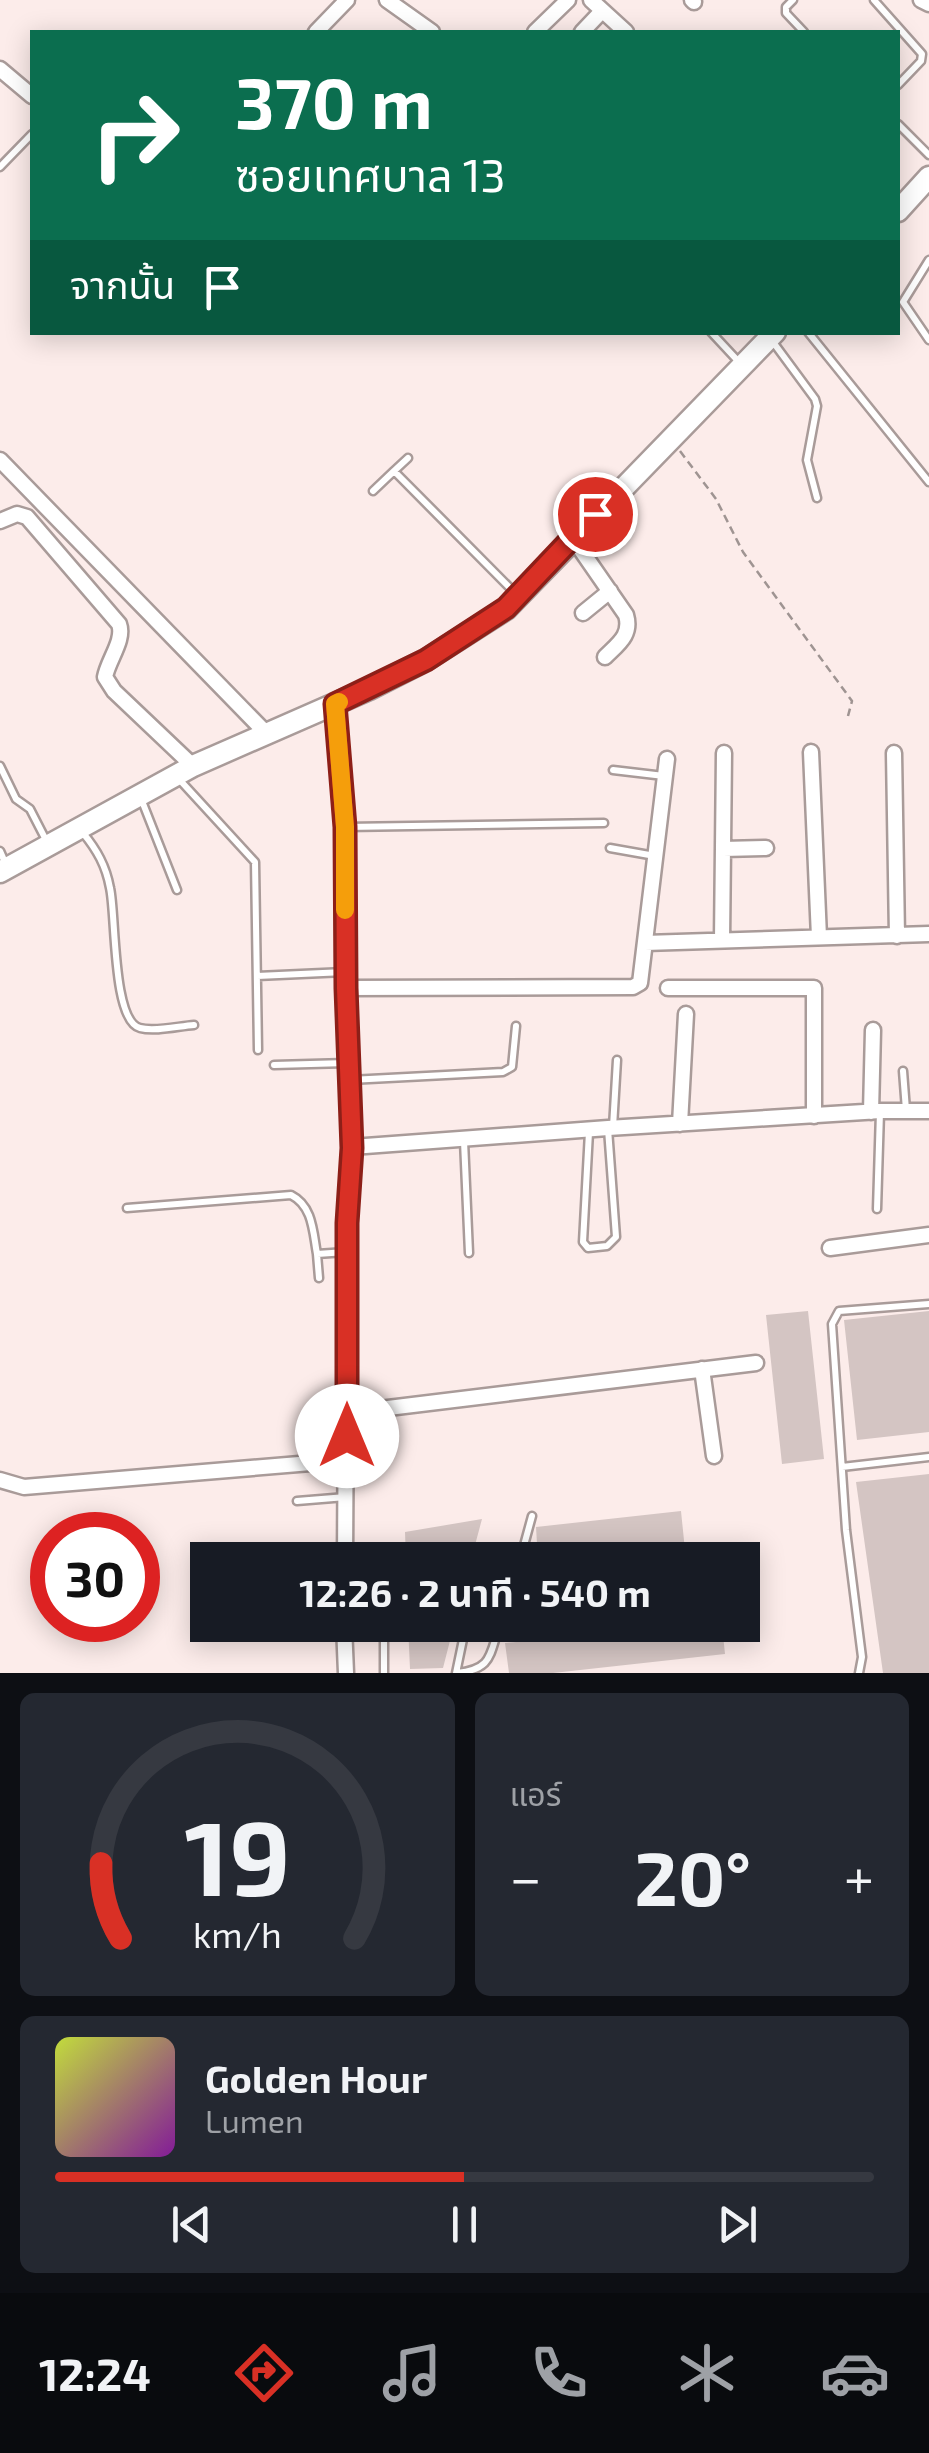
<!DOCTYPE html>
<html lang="th">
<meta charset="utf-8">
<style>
:root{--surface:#171b24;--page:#242831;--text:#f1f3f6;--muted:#9ea1a6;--line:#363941;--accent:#d93025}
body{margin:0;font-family:"Exo 2","Noto Sans Thai",sans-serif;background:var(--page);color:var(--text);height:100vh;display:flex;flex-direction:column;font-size:38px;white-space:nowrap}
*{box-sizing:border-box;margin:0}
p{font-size:32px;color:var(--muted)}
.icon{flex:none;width:55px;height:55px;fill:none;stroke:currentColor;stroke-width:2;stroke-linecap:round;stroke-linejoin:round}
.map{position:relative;height:1673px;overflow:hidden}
.panel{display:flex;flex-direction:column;gap:20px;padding:20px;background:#0d0f14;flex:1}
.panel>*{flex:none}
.guide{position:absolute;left:30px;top:30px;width:870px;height:305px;border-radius:0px;box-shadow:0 5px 25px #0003;background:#0b6e4f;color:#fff;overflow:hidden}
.speed{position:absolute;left:30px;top:1512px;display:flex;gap:20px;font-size:50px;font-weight:700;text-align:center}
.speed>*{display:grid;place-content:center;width:130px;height:130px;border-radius:50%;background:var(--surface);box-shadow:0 5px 25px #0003;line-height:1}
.speed .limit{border:15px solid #d22;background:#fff;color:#111}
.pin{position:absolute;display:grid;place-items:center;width:85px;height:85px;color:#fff;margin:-42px;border:5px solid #fff;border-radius:50%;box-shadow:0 2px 10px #0007}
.me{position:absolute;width:110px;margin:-55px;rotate:0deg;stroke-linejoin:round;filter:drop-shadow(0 0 8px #0008)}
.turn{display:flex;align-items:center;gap:35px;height:210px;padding:0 40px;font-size:45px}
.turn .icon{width:130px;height:130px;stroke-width:2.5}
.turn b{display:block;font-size:70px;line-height:85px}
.then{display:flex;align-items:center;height:95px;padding:0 40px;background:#0003;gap:20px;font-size:38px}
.big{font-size:75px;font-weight:700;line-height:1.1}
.panel .widget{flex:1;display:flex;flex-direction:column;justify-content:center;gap:15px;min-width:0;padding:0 35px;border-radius:15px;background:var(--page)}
.panel .dial{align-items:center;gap:0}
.dial svg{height:260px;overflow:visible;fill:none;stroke:var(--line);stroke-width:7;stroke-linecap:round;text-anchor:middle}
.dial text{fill:var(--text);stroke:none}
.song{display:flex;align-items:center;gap:30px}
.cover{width:120px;height:120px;border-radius:15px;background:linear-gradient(135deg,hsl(70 70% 55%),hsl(290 70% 35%))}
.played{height:10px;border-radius:5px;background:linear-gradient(90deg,var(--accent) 50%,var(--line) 50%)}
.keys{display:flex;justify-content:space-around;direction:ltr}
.heat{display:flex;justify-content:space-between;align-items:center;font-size:55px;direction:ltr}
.panel .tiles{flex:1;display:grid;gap:20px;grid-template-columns:1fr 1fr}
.widget:last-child{grid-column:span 2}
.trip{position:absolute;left:190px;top:1542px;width:570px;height:100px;border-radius:0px;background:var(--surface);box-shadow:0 5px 25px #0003;font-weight:700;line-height:100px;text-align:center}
.menu{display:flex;height:160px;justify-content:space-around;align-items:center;background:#090b0e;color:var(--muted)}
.menu .icon{width:70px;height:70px}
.menu .current{color:var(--accent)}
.menu b{font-size:45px;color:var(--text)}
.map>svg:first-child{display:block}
.building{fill:#d4c5c3}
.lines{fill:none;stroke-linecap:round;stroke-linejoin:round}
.lane-casing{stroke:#a99b99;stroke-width:11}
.street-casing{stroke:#a99b99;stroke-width:19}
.secondary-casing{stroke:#a99b99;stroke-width:25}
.path{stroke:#9f9492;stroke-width:2.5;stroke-dasharray:8 5;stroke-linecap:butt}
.lane{stroke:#fff;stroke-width:6}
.street{stroke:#fff;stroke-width:14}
.secondary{stroke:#fff;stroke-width:20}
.route-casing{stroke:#8d1f18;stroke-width:25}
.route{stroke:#d93025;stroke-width:18}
.slow{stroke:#f59e0b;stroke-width:18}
</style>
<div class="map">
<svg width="929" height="1673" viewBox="0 0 929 1673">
<rect width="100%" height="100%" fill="#fcecea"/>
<path class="building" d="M808 1311 824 1459 782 1464 766 1315Z
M929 1311V1432L857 1440 844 1320Z
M929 1474V1673H883L856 1482Z
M681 1511 686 1560H538L536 1527Z
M482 1519 471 1560H406L405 1532Z
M408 1625H454L443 1668 410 1669Z
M525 1625H722L725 1654 553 1673H509L505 1643 527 1641Z"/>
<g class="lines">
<g class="lane-casing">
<path id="lane" d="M793 0 786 7V13L804 32
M874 0 922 54 921 61 898 85
M898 124 929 155
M0 167 32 134
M929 260 903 302 929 340
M711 332 738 361
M808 332 929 482
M773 342 815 399 817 406 807 460 817 498
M408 458 394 471 517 595
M373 491 394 471
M0 766 16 799 30 809 48 844
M613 770 664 776
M177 777 255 862 258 1050
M142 801 177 890
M346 827 604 823
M83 833C97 850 106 866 110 888 116 913 112 1021 140 1028 155 1032 179 1026 194 1025
M610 848 655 856
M0 851 7 867
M257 976 345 972
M274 1065 347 1063
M903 1071 906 1110
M350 1080 503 1072 512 1067 516 1026
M613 1127 617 1060
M589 1132 583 1242 588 1248 607 1246 616 1237 608 1129
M464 1141 469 1253
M127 1208 291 1195C313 1206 313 1232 317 1254
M877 1209 880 1112
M319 1278 317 1254 346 1252
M842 1467 929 1457
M297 1501 346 1497
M493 1560 524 1546
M520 1560 532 1516
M384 1673V1625
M456 1673 466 1625
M457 1673C493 1669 489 1655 500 1625
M859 1673 862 1657 846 1530 832 1324 839 1311 929 1304"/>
</g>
<g class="street-casing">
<path id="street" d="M387 0 432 32
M591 0 626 32
M692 0 694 2
M921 0 929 4
M316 32 347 0
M535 32 568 0
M582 32 601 12
M0 69 32 96
M0 460 265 732
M0 521 17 514 27 517 119 624C125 640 108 660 105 677L114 691 193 766
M572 537 626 615C632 635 618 644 605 657
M583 613 610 591
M335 703 345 827V988L352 1147 347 1223 345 1560
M811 752 819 937
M894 753 897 936
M723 849 766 848
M722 940 724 753
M645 943 929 934
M345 988 633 987 640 983 667 759
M668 988H814V1116
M871 1112 873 1030
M680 1124 686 1014
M352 1147 608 1128 880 1111H929
M830 1248 929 1235
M702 1369 714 1456
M347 1413 756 1363
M0 1480 24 1487 347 1460
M344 1625 346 1673"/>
</g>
<g class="secondary-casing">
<path id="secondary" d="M898 211 929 177
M0 872 193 766 369 689 426 660 506 609 775 332"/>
</g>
<path class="path" d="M680 451 716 499 743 552 852 701 848 716"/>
<use href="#lane" class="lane"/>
<use href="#street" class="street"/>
<use href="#secondary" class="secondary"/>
</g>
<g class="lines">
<g class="route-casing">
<path id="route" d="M347 1436V1223L352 1148 346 988 345 827 335 704 426 660 506 608 595 514"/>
</g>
<use href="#route" class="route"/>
<path class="slow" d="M339 702 335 704 345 827V910"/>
</g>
</svg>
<div class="speed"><div class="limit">30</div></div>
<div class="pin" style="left:595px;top:514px;background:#d93025"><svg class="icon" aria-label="arrive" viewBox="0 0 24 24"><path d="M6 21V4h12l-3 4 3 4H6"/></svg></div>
<svg class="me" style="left:347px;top:1436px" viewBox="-20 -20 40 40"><circle r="19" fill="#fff"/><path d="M0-13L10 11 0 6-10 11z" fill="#d93025"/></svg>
<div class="trip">12:26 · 2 นาที · 540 m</div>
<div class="guide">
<div class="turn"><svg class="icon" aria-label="right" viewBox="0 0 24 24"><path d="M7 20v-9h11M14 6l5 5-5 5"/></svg><div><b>370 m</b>ซอยเทศบาล 13</div></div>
<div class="then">จากนั้น<svg class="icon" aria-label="arrive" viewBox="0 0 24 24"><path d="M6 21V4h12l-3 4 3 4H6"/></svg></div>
</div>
</div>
<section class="panel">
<div class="tiles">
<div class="widget dial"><svg viewBox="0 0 100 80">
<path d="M14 69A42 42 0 1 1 86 69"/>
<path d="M14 69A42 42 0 0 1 8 46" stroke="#d93025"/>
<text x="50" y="56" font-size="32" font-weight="700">19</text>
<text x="50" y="72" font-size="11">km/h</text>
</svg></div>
<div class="widget"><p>แอร์</p>
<div class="heat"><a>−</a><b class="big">20°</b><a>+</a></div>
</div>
<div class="widget">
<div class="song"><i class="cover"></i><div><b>Golden Hour</b><p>Lumen</p></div></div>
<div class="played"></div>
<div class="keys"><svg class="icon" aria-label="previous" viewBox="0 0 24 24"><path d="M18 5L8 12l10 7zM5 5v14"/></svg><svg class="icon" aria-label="pause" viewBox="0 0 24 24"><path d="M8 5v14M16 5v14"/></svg><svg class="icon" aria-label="next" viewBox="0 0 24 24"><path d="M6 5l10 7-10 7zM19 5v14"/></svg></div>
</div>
</div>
</section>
<nav class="menu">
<b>12:24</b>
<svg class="icon current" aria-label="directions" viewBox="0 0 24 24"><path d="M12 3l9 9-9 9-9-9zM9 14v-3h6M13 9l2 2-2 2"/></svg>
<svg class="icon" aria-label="music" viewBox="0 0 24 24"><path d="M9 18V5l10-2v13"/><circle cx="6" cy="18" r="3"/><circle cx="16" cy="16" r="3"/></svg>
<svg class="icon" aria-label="phone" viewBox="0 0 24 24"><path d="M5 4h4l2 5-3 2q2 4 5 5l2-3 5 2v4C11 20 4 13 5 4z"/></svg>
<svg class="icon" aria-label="climate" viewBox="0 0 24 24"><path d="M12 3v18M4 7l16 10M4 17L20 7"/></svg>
<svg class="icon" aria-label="car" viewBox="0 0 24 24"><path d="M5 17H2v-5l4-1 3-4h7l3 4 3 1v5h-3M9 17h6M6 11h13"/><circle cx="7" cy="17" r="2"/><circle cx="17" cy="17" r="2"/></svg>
</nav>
